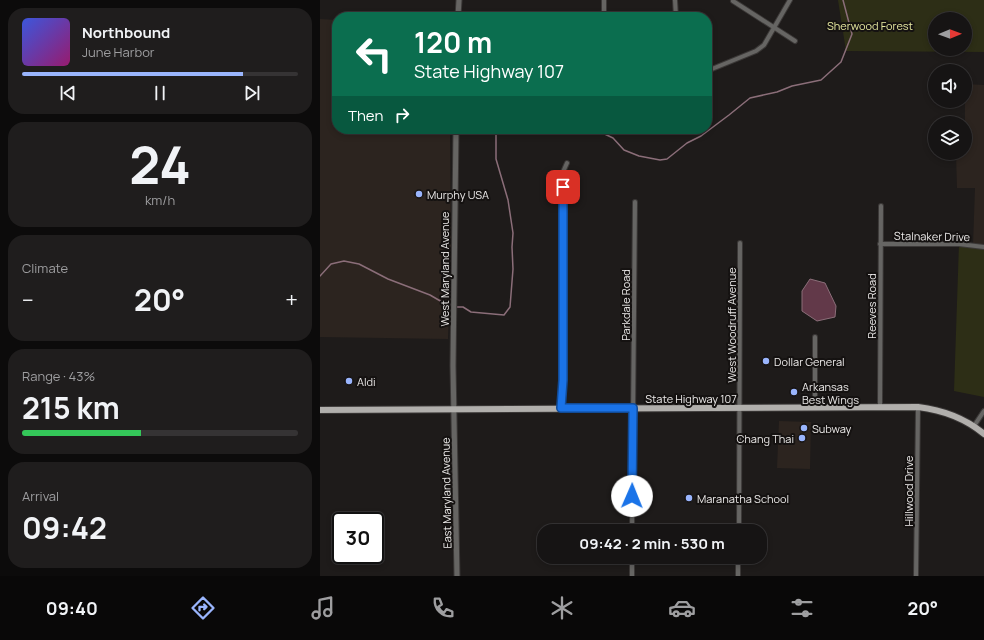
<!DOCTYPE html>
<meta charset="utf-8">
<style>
:root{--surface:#161414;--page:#1f1d1d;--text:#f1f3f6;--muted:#9e9ea0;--line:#353334;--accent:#9ab5fd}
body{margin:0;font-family:Manrope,sans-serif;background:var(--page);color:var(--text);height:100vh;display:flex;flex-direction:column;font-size:15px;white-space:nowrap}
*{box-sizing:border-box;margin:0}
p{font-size:13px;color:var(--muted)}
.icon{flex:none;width:22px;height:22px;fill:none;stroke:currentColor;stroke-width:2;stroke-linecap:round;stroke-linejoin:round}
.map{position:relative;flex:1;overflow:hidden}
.details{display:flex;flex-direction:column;gap:8px;padding:8px;background:#0c0b0b;width:320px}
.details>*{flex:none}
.top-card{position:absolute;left:12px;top:12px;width:380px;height:122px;border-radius:16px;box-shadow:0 2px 6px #0003,0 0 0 1px var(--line);background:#0b6e4f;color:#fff;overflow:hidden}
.needle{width:26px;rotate:89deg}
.controls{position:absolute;left:608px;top:12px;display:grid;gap:8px}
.controls a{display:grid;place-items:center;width:44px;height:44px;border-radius:50%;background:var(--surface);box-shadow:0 2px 6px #0003,0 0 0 1px var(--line);font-size:20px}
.speed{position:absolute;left:12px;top:512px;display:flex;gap:8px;font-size:20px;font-weight:700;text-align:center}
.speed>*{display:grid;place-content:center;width:52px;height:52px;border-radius:50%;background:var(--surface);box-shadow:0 2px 6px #0003,0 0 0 1px var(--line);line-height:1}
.speed .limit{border:2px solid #111;border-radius:6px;background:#fff;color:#111}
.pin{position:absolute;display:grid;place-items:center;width:34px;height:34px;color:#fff;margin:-17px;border-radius:8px;box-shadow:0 2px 6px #0006}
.me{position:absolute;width:44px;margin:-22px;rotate:1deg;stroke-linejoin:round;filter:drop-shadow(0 0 3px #0008)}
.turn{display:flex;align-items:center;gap:14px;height:84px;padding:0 16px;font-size:18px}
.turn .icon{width:52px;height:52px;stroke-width:2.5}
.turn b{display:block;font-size:28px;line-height:34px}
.then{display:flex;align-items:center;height:38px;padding:0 16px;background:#0003;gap:8px;font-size:15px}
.big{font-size:30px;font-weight:700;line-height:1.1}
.details .card{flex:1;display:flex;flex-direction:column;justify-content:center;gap:6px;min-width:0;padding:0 14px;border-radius:16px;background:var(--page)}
.details .dial{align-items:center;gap:0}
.dial b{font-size:52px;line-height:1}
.song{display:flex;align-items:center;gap:12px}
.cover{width:48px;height:48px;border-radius:6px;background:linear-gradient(135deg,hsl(230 70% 55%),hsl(320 70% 35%))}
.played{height:4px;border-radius:2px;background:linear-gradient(90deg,var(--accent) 80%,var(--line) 80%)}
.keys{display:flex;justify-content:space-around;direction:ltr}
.heat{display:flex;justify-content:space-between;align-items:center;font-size:22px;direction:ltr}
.charge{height:6px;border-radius:3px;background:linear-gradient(90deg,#34c759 43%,var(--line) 0)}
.trip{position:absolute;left:217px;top:524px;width:230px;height:40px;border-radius:16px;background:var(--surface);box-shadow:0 2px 6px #0003,0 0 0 1px var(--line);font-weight:700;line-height:40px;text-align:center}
.menu{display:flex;height:64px;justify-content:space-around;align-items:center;background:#090808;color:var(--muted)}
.menu .icon{width:28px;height:28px}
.menu .current{color:var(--accent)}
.menu b{font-size:18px;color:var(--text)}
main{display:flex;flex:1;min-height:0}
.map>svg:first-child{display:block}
.built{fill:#2c241f}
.green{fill:#2d2e16;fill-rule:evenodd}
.water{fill:#623949;stroke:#8b6e79}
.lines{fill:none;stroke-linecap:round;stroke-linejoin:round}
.stream{stroke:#8b6e79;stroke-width:1.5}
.minor-casing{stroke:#3b3837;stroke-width:6}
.tertiary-casing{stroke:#3b3837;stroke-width:7}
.primary-casing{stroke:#3b3837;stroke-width:8}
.minor{stroke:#666563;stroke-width:4}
.tertiary{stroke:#666563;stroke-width:5}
.primary{stroke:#b1afac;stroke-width:6}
.route-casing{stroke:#114b97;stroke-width:10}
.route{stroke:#1a73e8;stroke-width:7}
.poi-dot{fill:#9ab5fd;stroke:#151211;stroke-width:1.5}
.labels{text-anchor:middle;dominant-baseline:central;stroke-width:4;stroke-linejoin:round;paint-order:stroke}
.park-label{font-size:11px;fill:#e6e8a0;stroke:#151211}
.poi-label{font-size:11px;fill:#ebe9e8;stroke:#151211;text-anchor:start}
.street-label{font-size:11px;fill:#ebe9e8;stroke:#151211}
</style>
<main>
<section class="details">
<div class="card">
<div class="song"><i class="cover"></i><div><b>Northbound</b><p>June Harbor</p></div></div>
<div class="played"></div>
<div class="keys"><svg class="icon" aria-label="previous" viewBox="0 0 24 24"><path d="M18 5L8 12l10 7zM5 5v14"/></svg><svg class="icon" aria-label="pause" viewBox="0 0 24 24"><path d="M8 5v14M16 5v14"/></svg><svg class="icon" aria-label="next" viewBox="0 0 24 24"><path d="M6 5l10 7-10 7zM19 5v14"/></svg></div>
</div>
<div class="card dial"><b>24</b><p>km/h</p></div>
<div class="card"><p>Climate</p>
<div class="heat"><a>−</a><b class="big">20°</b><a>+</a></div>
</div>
<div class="card"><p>Range · 43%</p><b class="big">215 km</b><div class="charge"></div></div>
<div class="card"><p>Arrival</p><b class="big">09:42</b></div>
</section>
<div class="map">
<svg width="664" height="576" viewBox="0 0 664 576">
<rect width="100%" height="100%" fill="#1e1b1a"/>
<path class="built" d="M0 19 17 20V129H130L131 244 128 339 0 337Z
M645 84 664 85V247L653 245 655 188H637L636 153H645Z
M459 421 491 422 490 469 457 468Z"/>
<path class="green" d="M518 0H664V52L526 51ZM615 19H645V49H615Z
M639 244 664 247V397L634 391Z"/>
<path class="water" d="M490 279 505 283 516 306 515 317 497 321 482 311V291Z"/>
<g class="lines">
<path class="stream" d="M274 129 293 138 304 150 319 156 340 160 347 159 367 143 381 136 409 115 430 98 457 92 472 86 501 80 521 62 532 34 523 0
M0 276 11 264 24 261 39 264 68 279 110 295 129 306H132
M136 307H143L151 312 184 315 190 307 193 269 192 247 193 233 188 200 176 159V129"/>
<g class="minor-casing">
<path id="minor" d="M284 0V17
M355 0 356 17
M413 1 475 41
M387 71 436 51 444 45 470 0
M560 244H639L664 247
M495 337V407
M560 407 561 206
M241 408 243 380V172L247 163
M654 426 664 411
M312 531 315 202
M419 531 420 243
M312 576V557
M418 576V557
M596 576 598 407"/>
</g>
<g class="tertiary-casing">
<path id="tertiary" d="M138 17 139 0
M136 129 133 366 137 576"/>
</g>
<g class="primary-casing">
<path id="primary" d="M0 410 598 407C622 410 645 418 664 434"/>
</g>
<use href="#minor" class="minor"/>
<use href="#tertiary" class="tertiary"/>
<use href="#primary" class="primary"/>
</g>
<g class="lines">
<g class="route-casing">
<path id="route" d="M243 187V380L241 408H313L312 496"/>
</g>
<use href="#route" class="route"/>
</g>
<g class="poi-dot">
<circle cx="99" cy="194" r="4"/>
<circle cx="446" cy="361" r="4"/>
<circle cx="29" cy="381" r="4"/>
<circle cx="474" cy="392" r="4"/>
<circle cx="484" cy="428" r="4"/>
<circle cx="482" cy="438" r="4"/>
<circle cx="369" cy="498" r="4"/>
</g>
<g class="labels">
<g class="park-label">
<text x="550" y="25">Sherwood Forest</text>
</g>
<g class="poi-label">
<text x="107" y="194">Murphy USA</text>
<text x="454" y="361">Dollar General</text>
<text x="37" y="381">Aldi</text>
<text x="482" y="386">Arkansas<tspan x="482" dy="13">Best Wings</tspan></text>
<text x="492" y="428">Subway</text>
<text x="474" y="438" text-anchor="end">Chang Thai</text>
<text x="377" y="498">Maranatha School</text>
</g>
<g class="street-label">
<text transform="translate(612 236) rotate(1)">Stalnaker Drive</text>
<text transform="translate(124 269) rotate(-90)">West Maryland Avenue</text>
<text transform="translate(305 305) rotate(-90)">Parkdale Road</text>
<text transform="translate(551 306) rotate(-90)">Reeves Road</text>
<text transform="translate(411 325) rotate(-90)">West Woodruff Avenue</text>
<text x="371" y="398">State Highway 107</text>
<text transform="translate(588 491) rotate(-90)">Hillwood Drive</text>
<text transform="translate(126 493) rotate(-91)">East Maryland Avenue</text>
</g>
</g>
</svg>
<div class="controls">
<a><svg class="needle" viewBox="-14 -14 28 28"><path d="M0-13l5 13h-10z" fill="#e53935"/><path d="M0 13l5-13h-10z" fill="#9e9ea0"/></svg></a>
<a><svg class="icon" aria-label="sound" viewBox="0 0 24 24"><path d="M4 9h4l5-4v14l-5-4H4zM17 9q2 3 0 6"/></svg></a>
<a><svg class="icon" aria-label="layers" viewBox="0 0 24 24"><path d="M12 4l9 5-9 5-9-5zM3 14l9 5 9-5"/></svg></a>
</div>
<div class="speed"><div class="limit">30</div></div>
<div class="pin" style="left:243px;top:187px;background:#d93025"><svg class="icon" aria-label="arrive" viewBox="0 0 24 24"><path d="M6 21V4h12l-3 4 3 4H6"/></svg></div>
<svg class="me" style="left:312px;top:496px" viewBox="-20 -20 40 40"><circle r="19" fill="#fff"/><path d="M0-13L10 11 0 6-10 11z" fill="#1a73e8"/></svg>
<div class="trip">09:42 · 2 min · 530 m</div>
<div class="top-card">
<div class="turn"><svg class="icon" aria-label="left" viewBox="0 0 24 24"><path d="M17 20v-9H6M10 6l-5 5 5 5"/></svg><div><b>120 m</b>State Highway 107</div></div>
<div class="then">Then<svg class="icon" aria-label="right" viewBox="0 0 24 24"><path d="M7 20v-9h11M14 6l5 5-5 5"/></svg></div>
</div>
</div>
</main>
<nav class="menu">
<b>09:40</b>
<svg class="icon current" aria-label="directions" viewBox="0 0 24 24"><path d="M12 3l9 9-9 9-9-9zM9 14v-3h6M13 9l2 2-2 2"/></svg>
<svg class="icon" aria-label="music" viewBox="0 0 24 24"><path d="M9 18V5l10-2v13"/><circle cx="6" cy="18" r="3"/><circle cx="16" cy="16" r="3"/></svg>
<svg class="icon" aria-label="phone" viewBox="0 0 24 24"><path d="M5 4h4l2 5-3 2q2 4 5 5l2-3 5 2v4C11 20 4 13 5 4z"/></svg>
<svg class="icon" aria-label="climate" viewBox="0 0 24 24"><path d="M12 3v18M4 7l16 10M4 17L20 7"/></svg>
<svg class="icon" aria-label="car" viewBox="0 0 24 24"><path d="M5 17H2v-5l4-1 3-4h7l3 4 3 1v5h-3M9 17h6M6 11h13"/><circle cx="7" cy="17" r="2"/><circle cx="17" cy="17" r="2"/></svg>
<svg class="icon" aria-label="filters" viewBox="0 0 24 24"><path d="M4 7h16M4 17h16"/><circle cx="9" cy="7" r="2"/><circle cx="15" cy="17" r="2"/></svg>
<b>20°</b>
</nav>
